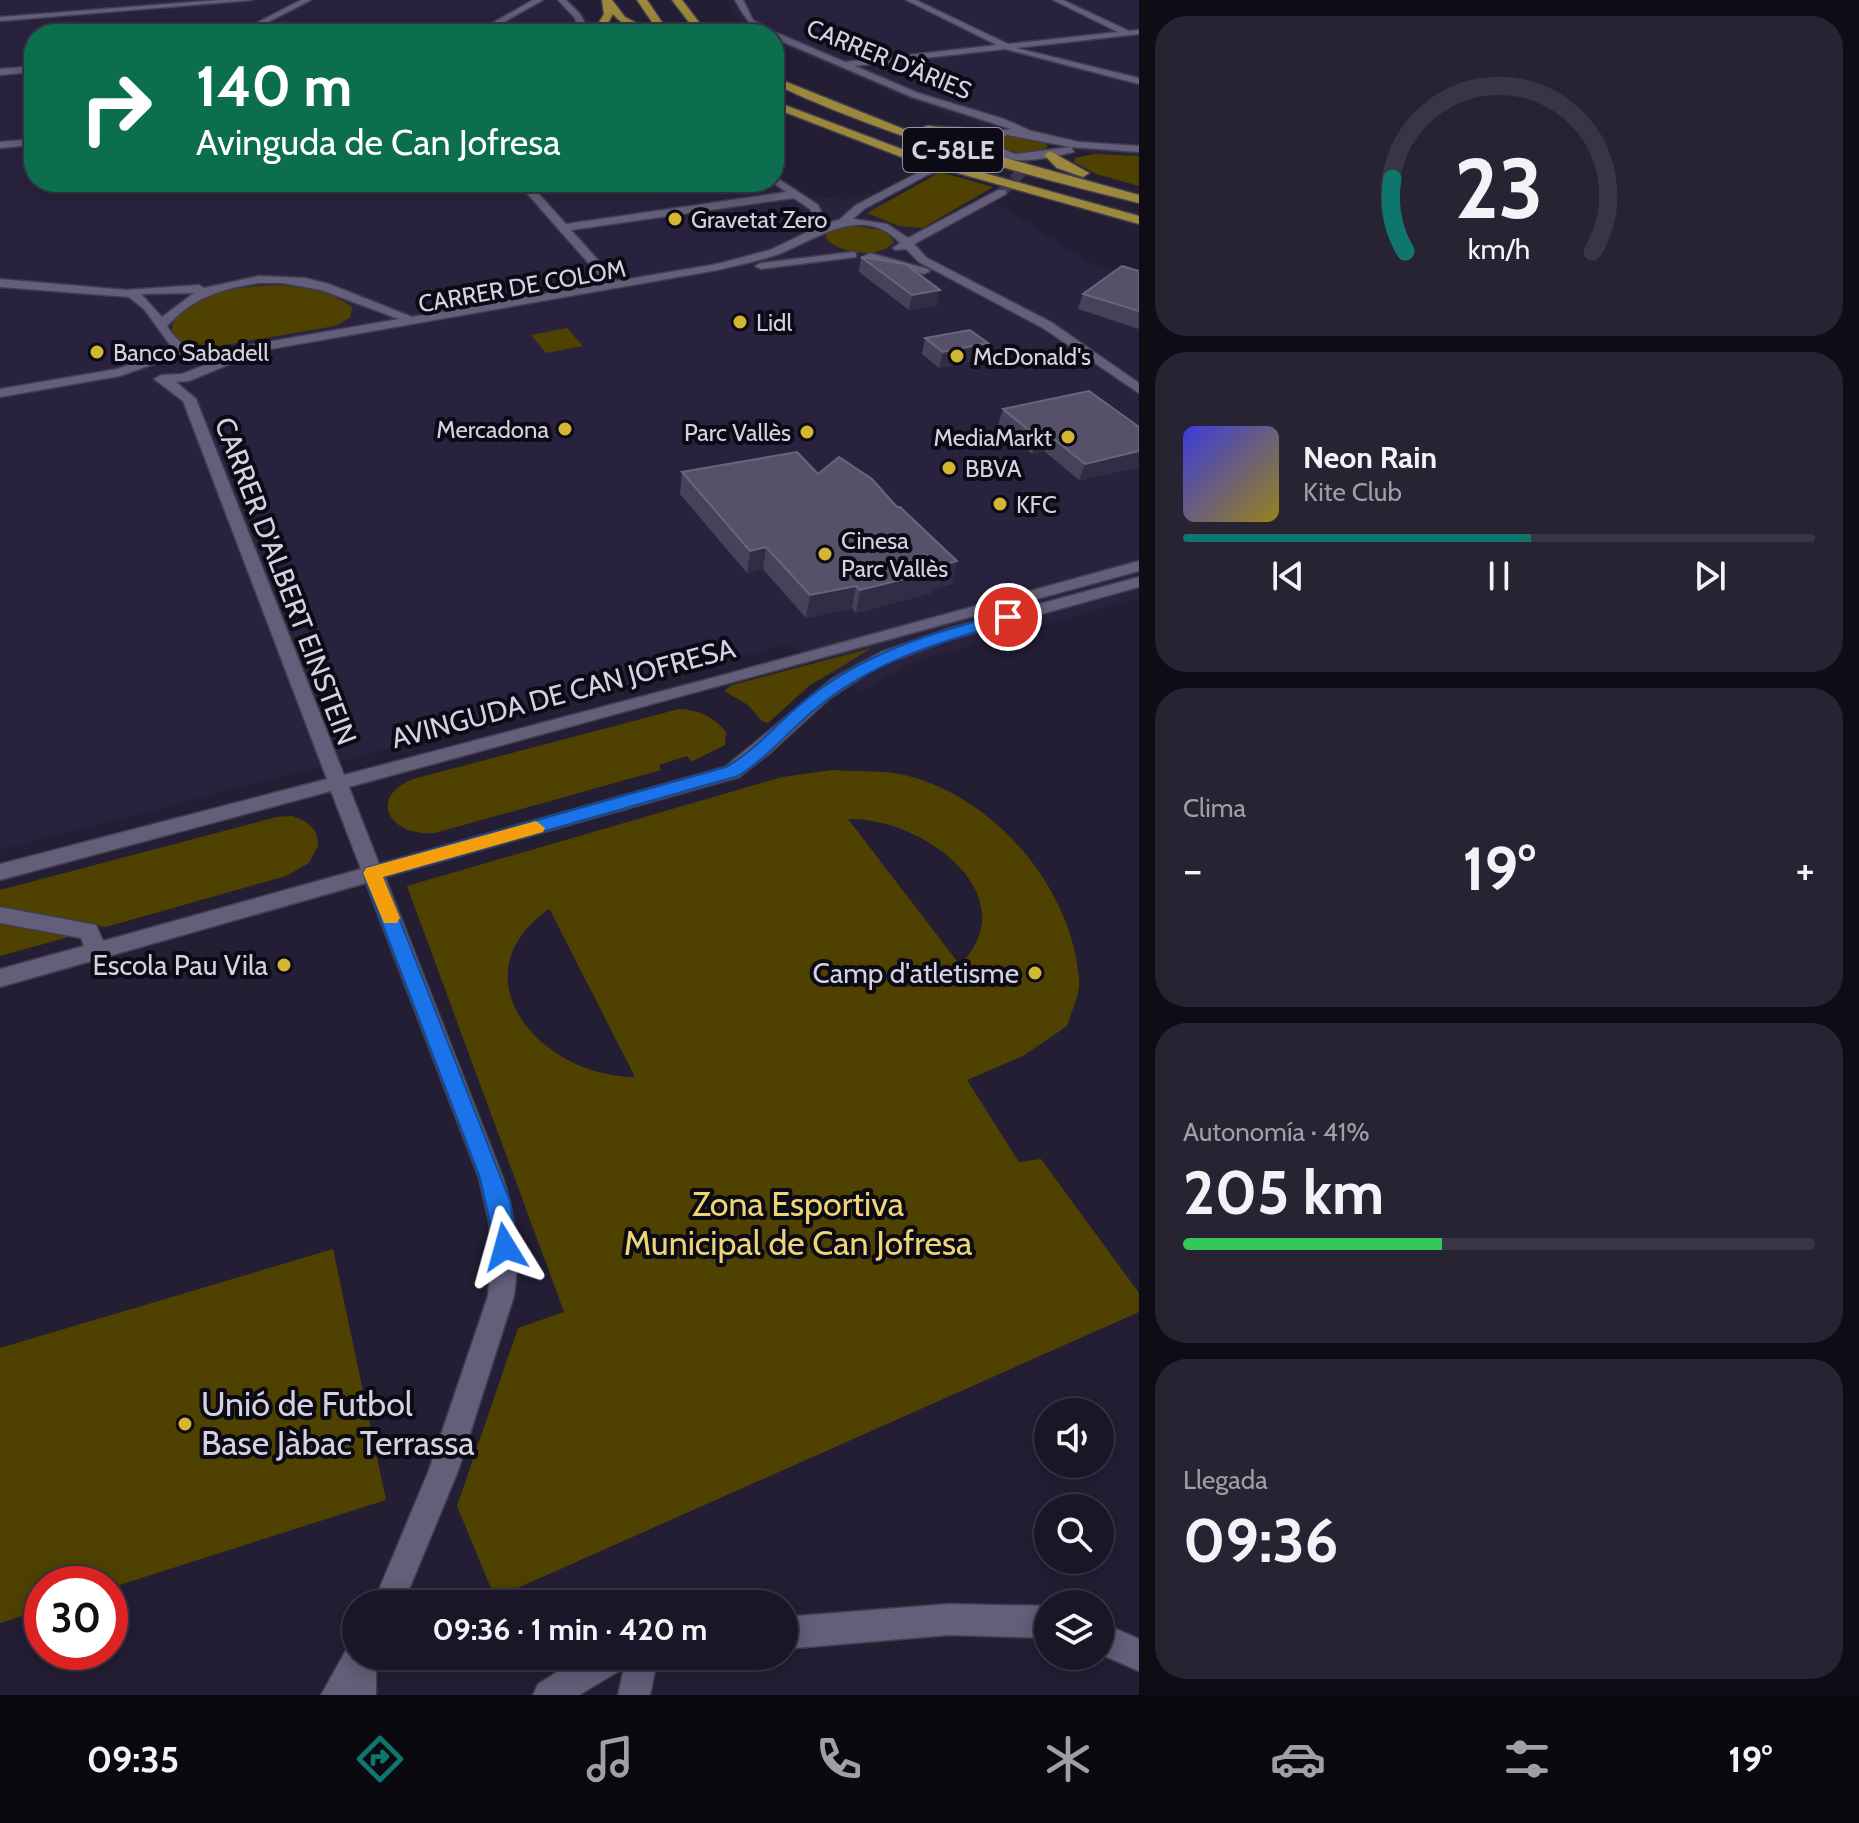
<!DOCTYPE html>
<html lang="es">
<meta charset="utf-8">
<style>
:root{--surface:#1a1627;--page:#272333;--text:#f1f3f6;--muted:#9f9fa7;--line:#383544;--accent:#0f766e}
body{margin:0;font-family:Cabin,sans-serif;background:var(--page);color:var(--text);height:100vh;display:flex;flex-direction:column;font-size:30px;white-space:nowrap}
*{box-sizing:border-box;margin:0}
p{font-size:26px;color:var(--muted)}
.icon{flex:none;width:44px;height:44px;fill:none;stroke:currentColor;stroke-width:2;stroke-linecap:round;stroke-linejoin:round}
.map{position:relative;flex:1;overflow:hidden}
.panel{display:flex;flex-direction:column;gap:16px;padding:16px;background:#0e0c15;width:720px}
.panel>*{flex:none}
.guide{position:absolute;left:24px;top:24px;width:760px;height:168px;border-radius:32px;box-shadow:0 4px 20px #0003,0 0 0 2px var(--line);background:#0b6e4f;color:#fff;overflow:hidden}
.fabs{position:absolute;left:1034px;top:1398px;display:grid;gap:16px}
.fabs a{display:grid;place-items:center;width:80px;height:80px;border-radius:50%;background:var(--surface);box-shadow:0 4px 20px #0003,0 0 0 2px var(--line);font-size:40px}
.speed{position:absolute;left:24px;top:1566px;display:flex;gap:16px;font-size:40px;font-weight:700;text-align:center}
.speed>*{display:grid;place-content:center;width:104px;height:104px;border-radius:50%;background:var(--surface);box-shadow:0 4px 20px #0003,0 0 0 2px var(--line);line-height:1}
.speed .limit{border:12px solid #d22;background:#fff;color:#111}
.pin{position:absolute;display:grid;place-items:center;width:68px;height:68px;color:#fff;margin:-34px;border:4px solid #fff;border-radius:50%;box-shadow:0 2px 8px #0007}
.me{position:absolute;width:88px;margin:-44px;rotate:352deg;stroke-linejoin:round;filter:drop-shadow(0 0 6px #0008)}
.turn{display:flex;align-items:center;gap:28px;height:168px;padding:0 40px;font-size:36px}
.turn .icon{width:104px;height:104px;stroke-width:2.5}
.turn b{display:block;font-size:56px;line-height:68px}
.big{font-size:60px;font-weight:700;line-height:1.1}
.panel .tile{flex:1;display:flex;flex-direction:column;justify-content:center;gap:12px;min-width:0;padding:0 28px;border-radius:32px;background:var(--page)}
.panel .dial{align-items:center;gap:0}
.dial svg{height:208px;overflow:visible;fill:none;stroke:var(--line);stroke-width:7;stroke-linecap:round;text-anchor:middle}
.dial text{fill:var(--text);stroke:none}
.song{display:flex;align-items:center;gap:24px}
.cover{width:96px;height:96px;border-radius:12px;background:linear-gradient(135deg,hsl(240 70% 55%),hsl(50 70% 35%))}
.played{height:8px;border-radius:4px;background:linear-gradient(90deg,var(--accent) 55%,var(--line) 55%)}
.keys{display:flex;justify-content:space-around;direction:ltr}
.heat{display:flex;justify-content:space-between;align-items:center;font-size:44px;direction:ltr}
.charge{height:12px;border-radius:6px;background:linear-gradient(90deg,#34c759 41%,var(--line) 0)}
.trip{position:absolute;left:342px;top:1590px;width:456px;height:80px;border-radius:40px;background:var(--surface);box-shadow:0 4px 20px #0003,0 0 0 2px var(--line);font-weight:700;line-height:80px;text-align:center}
.tab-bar{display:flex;height:128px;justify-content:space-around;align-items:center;background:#0a0910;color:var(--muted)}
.tab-bar .icon{width:56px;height:56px}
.tab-bar .on{color:var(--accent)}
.tab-bar b{font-size:36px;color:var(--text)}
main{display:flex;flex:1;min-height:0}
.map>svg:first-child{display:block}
.built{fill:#29223f}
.green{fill:#4f4100;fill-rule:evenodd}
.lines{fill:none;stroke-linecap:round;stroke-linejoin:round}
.minor-tunnel{stroke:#3e394e;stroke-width:11;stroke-dasharray:11 6;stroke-linecap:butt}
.minor-casing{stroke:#413c4e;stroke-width:3}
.highway-casing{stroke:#413c4e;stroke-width:3}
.minor{fill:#635e79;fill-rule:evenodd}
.highway{fill:#9c883c;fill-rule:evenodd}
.wall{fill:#474259}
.shaded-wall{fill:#322d44}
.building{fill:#565168;stroke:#6a657a;stroke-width:2}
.route{fill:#1a73e8;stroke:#114b97;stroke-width:2}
.slow{fill:#f59e0b}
.poi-dot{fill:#d4b635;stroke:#0c0a14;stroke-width:3}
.labels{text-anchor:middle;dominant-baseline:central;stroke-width:8;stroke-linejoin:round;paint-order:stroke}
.far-street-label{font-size:24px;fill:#d4d1e0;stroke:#0c0a14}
.far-poi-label{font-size:24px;fill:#d4d1e0;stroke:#0c0a14;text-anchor:start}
.shield{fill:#0c0a14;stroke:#9895a3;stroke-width:2}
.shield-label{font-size:26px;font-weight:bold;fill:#d4d1e0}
.street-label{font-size:28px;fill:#d4d1e0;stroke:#0c0a14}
.poi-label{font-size:28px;fill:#d4d1e0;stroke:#0c0a14;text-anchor:end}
.near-park-label{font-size:34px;fill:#edd576;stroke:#0c0a14}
.near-poi-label{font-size:34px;fill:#d4d1e0;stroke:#0c0a14;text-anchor:start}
</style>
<main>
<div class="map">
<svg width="1139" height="1695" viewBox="0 0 1139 1695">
<rect width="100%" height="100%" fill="#231e34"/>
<path class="built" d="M0 0H569L605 34H34V182H774V171L811 197 845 199 872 194 928 236 995 201 1086 261 1139 277V598L913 662 860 692 789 644 0 850Z
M727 0H1139V156L1094 154 985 128 910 100 774 43V34H757L744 27 734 16Z"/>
<path class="green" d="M1007 135 1042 140 1048 146 1043 152 1019 154 992 144 991 141Z
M1094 154 1139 156V186L1096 174 1074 162 1075 158Z
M940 172 993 187 923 228 899 226 867 213Z
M850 225 886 231 894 242C880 259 842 254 827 240L826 235 830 230Z
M277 285C304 287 330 291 352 307L350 318 335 326 219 346 183 344 172 332C172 291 248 286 277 285Z
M567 328 583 346 546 353 531 335Z
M872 648 809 686 768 723 762 721 748 705 724 691 732 685Z
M679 709C699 710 713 716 726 732L725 745 695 760 691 761 687 756 659 765 661 770 435 833C392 837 365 799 413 779Z
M832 770C854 772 878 770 900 774 992 793 1072 887 1079 979 1081 993 1071 1012 1067 1026L1023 1056 967 1080 1019 1162 1041 1159 1139 1293V1312L495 1598 457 1506 518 1328 564 1312 407 886 782 777ZM848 819C918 816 1030 893 960 965ZM549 909 550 910 635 1077C540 1077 454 976 549 909Z
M292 816C308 821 319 829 318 846L309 863 286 876 106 927 0 906V890L277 817Z
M0 921 76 935 0 956Z
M333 1249 386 1500 110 1588V1584H42V1610L0 1623V1348Z"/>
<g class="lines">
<path class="minor-tunnel" d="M927 171 974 153
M1002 192 1029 164"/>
<g class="minor-casing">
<path id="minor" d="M219 0H253L0 21V17Z
M301 0H311L245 34H235Z
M533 0H543L483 34H473Z
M558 0H566L580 14 591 34H583L574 17Z
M735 0H743L753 20 777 33 845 62 997 45 906 0H916L1008 44 1118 32 1053 0H1063L1129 31 1139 30V34L1016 48 1139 78V84L1005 49 855 66 918 93 1004 119 1031 131 1079 142 1139 146V152L1071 147 1074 152C1046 158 1009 169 984 148L978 155H970C975 139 994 131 1011 129L912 97 774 38V34C753 34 744 16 735 0ZM1007 135 1071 147 1015 154 990 143Z
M34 66V72L0 75V69Z
M34 139V145L0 148V142Z
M927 168 932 171 931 173 864 209 853 219 887 224 908 238 998 190H1006V194L914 244 927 258 1051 322 1139 383V393L1043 328 919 262 906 249 895 250 893 248 900 243C863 203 817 239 779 254 760 261 738 265 718 270L225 357 231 361 230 364 189 381 176 382 196 399 344 775 727 674 1139 561V571L349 787 379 864 725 767 832 679 881 652 951 628 1139 577V587L945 641 877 667 829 699 770 753 739 777 385 877 503 1178C516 1217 520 1255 514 1296L458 1471 403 1604H373L429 1470 488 1296 492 1251 489 1222 479 1178 366 883 0 987V969L84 946 81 938 0 923V907L96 925 103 941 361 869 331 791 0 880V864L327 779 183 401 154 379 161 375 182 374 223 358 174 357 120 376 0 397V389L117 369 173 349 144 309 129 297 0 287V279L126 290 199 285 204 288 259 276 305 278 329 284 412 317 606 283 517 182H528L566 224 786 192 772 182 774 176 818 205 827 223 839 220 856 205ZM794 198 810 209 818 227 770 250 717 264 617 281 571 230ZM259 283H282L321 290 399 319 216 351C193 350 180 347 167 326 192 298 223 288 259 283ZM194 293 162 317 141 294Z
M852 252 856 253V257L761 269 755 266 761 263Z
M870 253 928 269 930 271 924 274 866 258 864 256Z
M949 1604 1048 1606V1638L949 1635 784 1649V1617Z
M1100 1622 1139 1639V1671L1100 1654Z
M356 1642V1656H376V1695H321L349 1645Z
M583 1656H658L650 1695H618L624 1668 579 1695H533L538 1684Z"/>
</g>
<g class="highway-casing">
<path id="highway" d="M602 0H612L625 17 658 34C642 34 623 27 613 14L602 34H592L604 14Z
M637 0H647L670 34H660Z
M672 0H682L708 34H698Z
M774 77 911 132 1139 195V203C1014 172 891 139 774 84Z
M774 101 912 153 1139 216V224L904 158 774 108Z
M928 126C944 128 990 128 999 134 981 145 944 136 924 131V127Z
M1050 151 1089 173 1083 177 1057 168 1044 155Z"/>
</g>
<use href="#minor" class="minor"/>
<use href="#highway" class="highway"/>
</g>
<path class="wall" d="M861 257 937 305 909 310 859 272Z
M1139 271V329L1078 309 1083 294Z
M925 338 988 343 984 359 939 368 922 354Z
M1003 409 1139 427V467L1079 480 1044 451 1032 454 998 425Z
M682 472 818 474 957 561 951 584 932 589 931 593 856 613 852 608 806 618 763 569 747 573 680 494Z"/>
<path class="shaded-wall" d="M940 290 937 305 909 310 912 295Z
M988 343 984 359 939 368 943 352Z
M1049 435 1044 451 1032 454 1037 437Z
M1139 451V467L1079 480 1085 464Z
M766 547 763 569 747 573 750 551Z
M957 561 951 584 932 589 931 593 856 613 860 590Z
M856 586 852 608 806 618 810 595Z"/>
<path class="building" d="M861 257 905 264 940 290 912 295Z
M1122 266 1139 271V311L1083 294Z
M970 330 988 343 943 352 925 338Z
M1089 391 1139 427V451L1085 464 1049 435 1037 437 1003 409Z
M797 452 818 474 839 457 872 479 897 507H900L957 561 934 567 937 571 860 590 856 586 810 595 766 547 750 551 682 472Z"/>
<path class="route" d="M1008 613 1013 614V621C940 642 871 661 813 711 787 733 767 758 738 776L383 877 510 1201 517 1247 514 1254 505 1258 497 1254 480 1178 363 873 366 868 726 767C756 750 775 725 801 704 861 653 933 632 1008 613Z"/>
<path class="slow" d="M536 821 545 828 543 832 383 877 400 918 397 923H384L363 873 366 868Z"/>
<g class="poi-dot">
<circle cx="675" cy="219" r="8"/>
<circle cx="740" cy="322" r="8"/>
<circle cx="97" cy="352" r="8"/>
<circle cx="957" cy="356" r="8"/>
<circle cx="565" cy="429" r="8"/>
<circle cx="807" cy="432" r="8"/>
<circle cx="1068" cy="437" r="8"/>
<circle cx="949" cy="468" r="8"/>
<circle cx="1000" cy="504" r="8"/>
<circle cx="825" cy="554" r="8"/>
<circle cx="284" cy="965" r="8"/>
<circle cx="1035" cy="973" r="8"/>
<circle cx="185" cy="1424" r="8"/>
</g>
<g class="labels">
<g class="far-street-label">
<text transform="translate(889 59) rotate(22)">CARRER D'ÀRIES</text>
<text transform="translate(522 286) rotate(-10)">CARRER DE COLOM</text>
</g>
<g class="far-poi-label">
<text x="691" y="219">Gravetat Zero</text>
<text x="756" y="322">Lidl</text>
<text x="113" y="352">Banco Sabadell</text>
<text x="973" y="356">McDonald's</text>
<text x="549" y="429" text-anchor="end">Mercadona</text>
<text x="791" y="432" text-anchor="end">Parc Vallès</text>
<text x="1052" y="437" text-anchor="end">MediaMarkt</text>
<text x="965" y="468">BBVA</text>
<text x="1016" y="504">KFC</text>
<text x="841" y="540">Cinesa<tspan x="841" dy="28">Parc Vallès</tspan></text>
</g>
<rect class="shield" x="903" y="128" width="100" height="44" rx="6"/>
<g class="shield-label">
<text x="953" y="150">C-58LE</text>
</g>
<g class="street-label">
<text transform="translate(286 581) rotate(69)">CARRER D'ALBERT EINSTEIN</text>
<text transform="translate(563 693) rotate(-15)">AVINGUDA DE CAN JOFRESA</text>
</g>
<g class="poi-label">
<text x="268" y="965">Escola Pau Vila</text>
<text x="1019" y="973">Camp d'atletisme</text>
</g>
<g class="near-park-label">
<text x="798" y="1204">Zona Esportiva<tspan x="798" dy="39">Municipal de Can Jofresa</tspan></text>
</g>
<g class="near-poi-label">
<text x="201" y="1404">Unió de Futbol<tspan x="201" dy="39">Base Jàbac Terrassa</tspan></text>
</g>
</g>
</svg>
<div class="fabs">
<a><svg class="icon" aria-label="sound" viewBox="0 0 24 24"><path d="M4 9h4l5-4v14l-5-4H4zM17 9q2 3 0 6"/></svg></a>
<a><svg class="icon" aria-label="search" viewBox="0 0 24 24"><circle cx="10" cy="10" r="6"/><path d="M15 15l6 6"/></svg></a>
<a><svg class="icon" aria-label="layers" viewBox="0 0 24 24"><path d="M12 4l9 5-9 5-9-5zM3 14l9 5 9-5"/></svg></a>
</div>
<div class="speed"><div class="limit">30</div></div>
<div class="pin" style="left:1008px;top:617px;background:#d93025"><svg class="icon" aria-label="arrive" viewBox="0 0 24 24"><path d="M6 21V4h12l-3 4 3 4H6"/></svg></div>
<svg class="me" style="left:505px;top:1247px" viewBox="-20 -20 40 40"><path d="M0-17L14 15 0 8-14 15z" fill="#1a73e8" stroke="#fff" stroke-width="4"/></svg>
<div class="trip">09:36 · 1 min · 420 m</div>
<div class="guide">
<div class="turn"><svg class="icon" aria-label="right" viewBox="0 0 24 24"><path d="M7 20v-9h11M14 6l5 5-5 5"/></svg><div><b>140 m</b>Avinguda de Can Jofresa</div></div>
</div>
</div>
<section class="panel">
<div class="tile dial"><svg viewBox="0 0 100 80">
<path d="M14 69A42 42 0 1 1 86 69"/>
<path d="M14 69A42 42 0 0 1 9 41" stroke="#0f766e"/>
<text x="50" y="56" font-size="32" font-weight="700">23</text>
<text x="50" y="72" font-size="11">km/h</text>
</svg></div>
<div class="tile">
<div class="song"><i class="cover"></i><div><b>Neon Rain</b><p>Kite Club</p></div></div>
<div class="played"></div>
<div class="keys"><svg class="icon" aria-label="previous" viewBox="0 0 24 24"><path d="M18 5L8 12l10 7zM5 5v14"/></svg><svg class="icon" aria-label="pause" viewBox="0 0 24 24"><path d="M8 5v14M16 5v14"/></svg><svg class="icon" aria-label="next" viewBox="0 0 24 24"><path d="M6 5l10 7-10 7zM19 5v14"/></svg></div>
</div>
<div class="tile"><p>Clima</p>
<div class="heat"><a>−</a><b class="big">19°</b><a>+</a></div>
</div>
<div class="tile"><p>Autonomía · 41%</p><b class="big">205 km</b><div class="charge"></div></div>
<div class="tile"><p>Llegada</p><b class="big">09:36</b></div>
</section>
</main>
<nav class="tab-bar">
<b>09:35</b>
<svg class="icon on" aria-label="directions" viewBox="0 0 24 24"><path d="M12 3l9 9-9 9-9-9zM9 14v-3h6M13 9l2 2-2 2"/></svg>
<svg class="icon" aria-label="music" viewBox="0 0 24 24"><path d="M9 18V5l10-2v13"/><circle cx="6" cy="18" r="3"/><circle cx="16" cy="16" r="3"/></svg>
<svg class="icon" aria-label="phone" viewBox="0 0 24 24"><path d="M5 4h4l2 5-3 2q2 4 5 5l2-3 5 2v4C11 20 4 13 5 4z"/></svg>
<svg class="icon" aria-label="climate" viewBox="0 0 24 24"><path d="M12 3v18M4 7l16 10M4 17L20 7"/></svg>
<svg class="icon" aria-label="car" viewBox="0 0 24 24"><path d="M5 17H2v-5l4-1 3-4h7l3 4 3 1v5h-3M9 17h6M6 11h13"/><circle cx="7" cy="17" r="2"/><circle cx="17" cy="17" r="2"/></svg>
<svg class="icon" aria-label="filters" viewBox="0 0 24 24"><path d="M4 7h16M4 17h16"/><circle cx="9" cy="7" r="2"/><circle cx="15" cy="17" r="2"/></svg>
<b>19°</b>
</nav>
